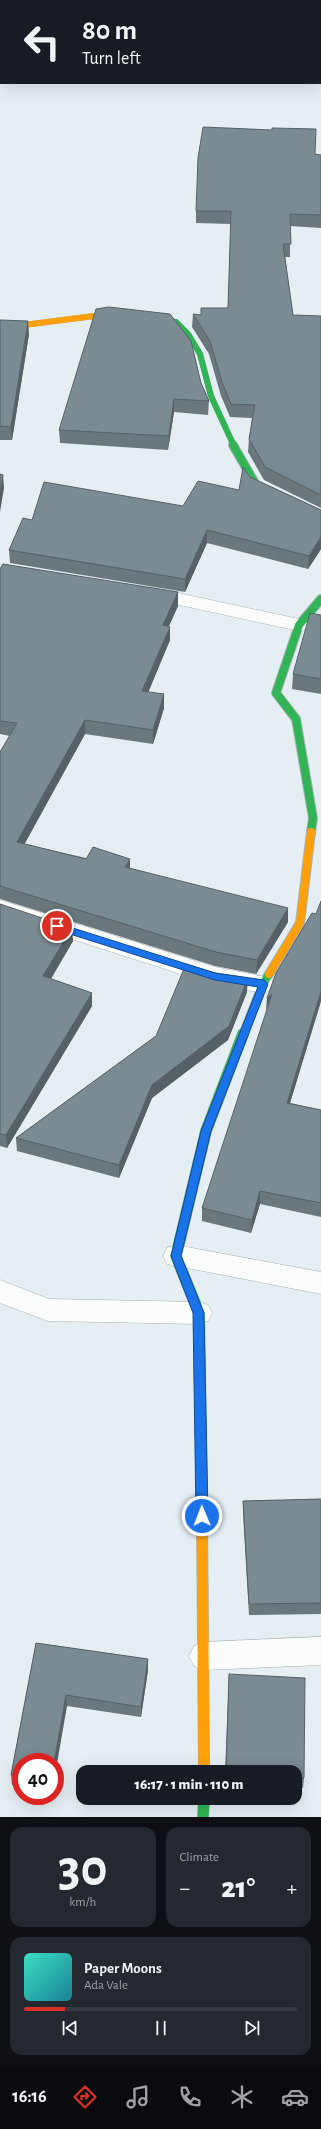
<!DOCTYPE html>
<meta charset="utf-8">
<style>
:root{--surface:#171b24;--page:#242831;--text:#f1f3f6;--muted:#9ea1a6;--line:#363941;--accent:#d93025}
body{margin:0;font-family:"Alegreya Sans",sans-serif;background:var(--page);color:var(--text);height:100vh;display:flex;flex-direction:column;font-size:15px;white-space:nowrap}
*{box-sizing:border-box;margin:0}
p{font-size:13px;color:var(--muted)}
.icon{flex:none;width:22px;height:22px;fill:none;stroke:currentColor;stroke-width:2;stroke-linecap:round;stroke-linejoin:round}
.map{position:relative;height:1817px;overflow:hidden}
.side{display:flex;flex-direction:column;gap:10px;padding:10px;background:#0d0f14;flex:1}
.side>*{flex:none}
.hud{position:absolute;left:0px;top:0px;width:321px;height:84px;box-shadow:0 4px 16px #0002;background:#171b24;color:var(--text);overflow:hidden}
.speed{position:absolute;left:12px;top:1753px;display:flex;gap:8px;font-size:20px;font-weight:700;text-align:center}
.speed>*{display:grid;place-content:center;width:52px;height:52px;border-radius:50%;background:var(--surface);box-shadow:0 4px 16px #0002;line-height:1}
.speed .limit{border:6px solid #d22;background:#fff;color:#111}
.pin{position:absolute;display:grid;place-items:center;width:34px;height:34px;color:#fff;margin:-17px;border:2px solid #fff;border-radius:50%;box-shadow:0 1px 4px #0007}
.me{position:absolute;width:44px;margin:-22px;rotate:359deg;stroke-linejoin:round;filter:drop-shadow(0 0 3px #0008)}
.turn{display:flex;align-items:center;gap:14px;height:84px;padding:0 16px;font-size:18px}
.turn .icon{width:52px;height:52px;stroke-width:2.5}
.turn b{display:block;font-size:28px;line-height:34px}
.big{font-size:30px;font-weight:800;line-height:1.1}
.side .tile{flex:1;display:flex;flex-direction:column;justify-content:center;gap:6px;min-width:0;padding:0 14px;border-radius:12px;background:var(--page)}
.side .dial{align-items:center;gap:0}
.dial b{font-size:52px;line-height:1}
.song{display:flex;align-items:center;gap:12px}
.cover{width:48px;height:48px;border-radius:6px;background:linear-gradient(135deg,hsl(170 70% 55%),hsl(190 70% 35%))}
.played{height:4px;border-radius:2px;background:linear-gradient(90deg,var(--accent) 15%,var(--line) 15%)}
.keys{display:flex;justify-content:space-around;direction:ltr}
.heat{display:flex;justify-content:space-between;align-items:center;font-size:22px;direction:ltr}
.side .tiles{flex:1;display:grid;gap:10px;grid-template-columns:1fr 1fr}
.tile:last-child{grid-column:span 2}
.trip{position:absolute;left:76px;top:1765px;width:226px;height:40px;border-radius:12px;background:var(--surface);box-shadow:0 4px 16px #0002;font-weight:800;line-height:40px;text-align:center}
.dock{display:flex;height:64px;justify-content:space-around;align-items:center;background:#090b0e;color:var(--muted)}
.dock .icon{width:28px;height:28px}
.dock .on{color:var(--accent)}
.dock b{font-size:18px;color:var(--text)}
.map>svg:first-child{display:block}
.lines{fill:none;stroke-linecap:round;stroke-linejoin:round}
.street-casing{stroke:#a9b1b4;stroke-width:1}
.fast-far2-casing{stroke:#a9b1b4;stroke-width:6}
.fast-far1-casing{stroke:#a9b1b4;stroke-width:10}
.fast-casing{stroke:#a9b1b4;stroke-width:12}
.slow-far2-casing{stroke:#a9b1b4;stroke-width:6}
.slow-far1-casing{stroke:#a9b1b4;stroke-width:10}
.slow-casing{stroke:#a9b1b4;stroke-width:12}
.street{fill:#fbfdfd;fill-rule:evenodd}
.fast-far2{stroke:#30b455;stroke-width:6}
.fast-far1{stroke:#30b455;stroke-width:8}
.fast{stroke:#30b455;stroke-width:11}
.slow-far2{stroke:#ff9f0a;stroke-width:6}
.slow-far1{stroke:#ff9f0a;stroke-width:8}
.slow{stroke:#ff9f0a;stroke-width:11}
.wall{fill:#6a787e}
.shaded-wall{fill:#566167}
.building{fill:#7b8b93;stroke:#566167}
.route{fill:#1a73e8;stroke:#114b97}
</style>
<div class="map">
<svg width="321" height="1817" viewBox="0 0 321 1817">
<rect width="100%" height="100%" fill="#e5eff3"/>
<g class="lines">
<g class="street-casing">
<path id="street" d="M150 587 299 619 306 621 309 625 306 629 299 631 143 597 141 593 143 589Z
M0 900 215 967 271 978 274 984 271 990 263 993 215 985 0 916Z
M176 1245 321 1272V1294L167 1264 163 1256 167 1248Z
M0 1280 49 1299 199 1302 208 1305 212 1313 208 1321 199 1324 48 1321 0 1303Z
M321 1637V1665L204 1670 194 1666 189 1656 194 1646 204 1642Z"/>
</g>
<g class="fast-far2-casing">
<path id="fast-far2" d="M148 319 176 322 188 334 200 354 211 396 234 446"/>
</g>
<g class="fast-far1-casing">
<path id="fast-far1" d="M233 445 256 485 321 517
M311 832 313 818 296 719 276 693 299 625 321 599
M243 1035 263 984 269 974"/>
</g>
<g class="fast-casing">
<path id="fast" d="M202 1509 199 1313 176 1256 206 1131 243 1034
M203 1817 204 1798"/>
</g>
<g class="slow-far2-casing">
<path id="slow-far2" d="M0 328 110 314 148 319"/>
</g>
<g class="slow-far1-casing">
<path id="slow-far1" d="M269 974 300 923 311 832"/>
</g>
<g class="slow-casing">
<path id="slow" d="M202 1509 204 1772"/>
</g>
<use href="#street" class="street"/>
<use href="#fast-far2" class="fast-far2"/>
<use href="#fast-far1" class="fast-far1"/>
<use href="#fast" class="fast"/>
<use href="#slow-far2" class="slow-far2"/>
<use href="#slow-far1" class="slow-far1"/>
<use href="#slow" class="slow"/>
</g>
<path class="wall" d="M315 154 321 155V228L290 226V257H285L293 315 321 316V508L264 480 248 452 249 439 252 418 230 417 221 396 209 354 192 327 193 314 201 315V308H228L231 224 196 223V211Z
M0 320 29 334 12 440H0Z
M201 383 209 401 208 415 174 412 168 450 60 443 59 430Z
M250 477 321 510V549L308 569 207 543 185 592 10 563 9 550 32 520 183 506 239 490Z
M0 569 178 592V606L169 626 170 640 148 692 164 694V708L153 744 85 734 24 844 130 868 288 922 256 974 215 966 0 899V752L10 736 0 734Z
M321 615V694L292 689 293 674Z
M0 904 73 941 51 979 92 993V1006L7 1148 0 1146Z
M247 992 228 1040 152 1098 119 1178 17 1151 16 1138 156 1036Z
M321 1001 290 1103 321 1110V1217L260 1204 251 1233 202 1221V1208Z
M321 1499V1614L249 1615 243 1513V1501Z
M36 1643 148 1659V1670L141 1717 67 1706 21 1762V1786L12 1785 11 1775Z
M229 1674 304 1778 303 1788H295V1772H225Z"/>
<path class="shaded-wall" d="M28 321 29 334 12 440 11 427Z
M174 399V412L168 450 169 436Z
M3 475 4 488 0 512V492Z
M207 530V543L185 592V579Z
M321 537V549L308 569 309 556Z
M178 592V606L163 639V625Z
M170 627V640L143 705 142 691Z
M164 694V708L153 744V730Z
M85 720V734L18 856 17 842Z
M130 859V872L125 867Z
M288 908V922L256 974 257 960Z
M72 928 73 941 44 990 43 976Z
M248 978 247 992 228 1040 152 1098 119 1178V1165L152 1085Z
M321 991V1001L286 1116 287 1103Z
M92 993V1006L7 1148 6 1135Z
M272 994 266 1011 267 998Z
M260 1191V1204L251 1233 252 1220Z
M148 1659V1670L141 1717V1707Z
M66 1695 67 1706 55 1775V1762H54Z"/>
<path class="building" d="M203 127 272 130V128L316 129 315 154 321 155V215L290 214 291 244H283L293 315 321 316V495L265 467 249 439 255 405 231 404 222 382 210 341 193 314 201 315V308H228L231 211H196L198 158Z
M109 307 170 314 191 341 201 383 209 401 174 399 169 436 59 430 96 309Z
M0 320 28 321 11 427 0 426Z
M243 467 250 477 321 510V537L309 556 207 530 185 579 9 550 23 518 32 520 44 482 183 506 198 481 239 490Z
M0 474 3 475 0 492Z
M3 564 178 592 163 625 170 627 142 691 164 694 153 730 85 720 17 842 86 859 93 847 130 859 125 867 288 908 257 960 216 952 0 886V752L17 723 0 721V569Z
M310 613 321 615V679L293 674Z
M321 901V991L287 1103 321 1110V1203L260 1191 252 1220 202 1208 272 994 267 998 276 973 312 913 316 914Z
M0 904 72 928 43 976 92 993 6 1135 0 1134Z
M186 964 215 973 248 978 229 1026 152 1085 119 1165 16 1138 156 1036Z
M321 1499V1603L249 1604 243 1501Z
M36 1643 148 1659 141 1707 66 1695 54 1762H21V1776L11 1775Z
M229 1674 305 1678 304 1778 295 1777V1772H226Z"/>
<path class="route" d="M57 923 215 973 264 980 268 984 211 1131 181 1256 204 1313 208 1516 206 1519 202 1521 198 1519 196 1516 193 1313 171 1256 201 1131 258 987 215 980 54 929V924Z"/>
</svg>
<div class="speed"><div class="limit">40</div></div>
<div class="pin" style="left:57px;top:926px;background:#d93025"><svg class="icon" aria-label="arrive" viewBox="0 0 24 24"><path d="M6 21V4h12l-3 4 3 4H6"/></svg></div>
<svg class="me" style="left:202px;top:1516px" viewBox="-20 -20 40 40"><circle r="17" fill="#1a73e8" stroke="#fff" stroke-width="3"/><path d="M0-11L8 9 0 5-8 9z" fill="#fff"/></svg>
<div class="trip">16:17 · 1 min · 110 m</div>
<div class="hud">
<div class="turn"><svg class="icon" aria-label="left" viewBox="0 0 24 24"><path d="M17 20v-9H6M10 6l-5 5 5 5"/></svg><div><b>80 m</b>Turn left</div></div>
</div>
</div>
<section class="side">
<div class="tiles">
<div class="tile dial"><b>30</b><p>km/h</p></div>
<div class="tile"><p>Climate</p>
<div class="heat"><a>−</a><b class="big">21°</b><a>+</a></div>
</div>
<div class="tile">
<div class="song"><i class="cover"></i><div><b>Paper Moons</b><p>Ada Vale</p></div></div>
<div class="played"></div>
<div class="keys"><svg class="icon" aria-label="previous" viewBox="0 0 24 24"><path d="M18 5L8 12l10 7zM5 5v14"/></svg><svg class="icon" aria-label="pause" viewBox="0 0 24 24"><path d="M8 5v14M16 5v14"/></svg><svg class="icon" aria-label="next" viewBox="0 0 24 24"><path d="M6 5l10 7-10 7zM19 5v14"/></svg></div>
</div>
</div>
</section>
<nav class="dock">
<b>16:16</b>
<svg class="icon on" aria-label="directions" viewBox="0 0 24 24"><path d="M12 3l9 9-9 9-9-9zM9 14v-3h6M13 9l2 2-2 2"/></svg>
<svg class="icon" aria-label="music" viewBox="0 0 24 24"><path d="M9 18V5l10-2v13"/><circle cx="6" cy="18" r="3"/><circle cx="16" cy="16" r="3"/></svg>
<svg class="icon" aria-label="phone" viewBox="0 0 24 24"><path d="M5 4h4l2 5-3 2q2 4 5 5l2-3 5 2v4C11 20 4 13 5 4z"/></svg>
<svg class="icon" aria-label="climate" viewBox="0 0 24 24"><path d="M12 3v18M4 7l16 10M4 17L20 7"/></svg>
<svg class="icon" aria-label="car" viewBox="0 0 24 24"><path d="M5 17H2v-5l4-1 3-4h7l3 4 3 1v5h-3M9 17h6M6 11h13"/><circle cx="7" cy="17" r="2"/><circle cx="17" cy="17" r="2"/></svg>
</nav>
